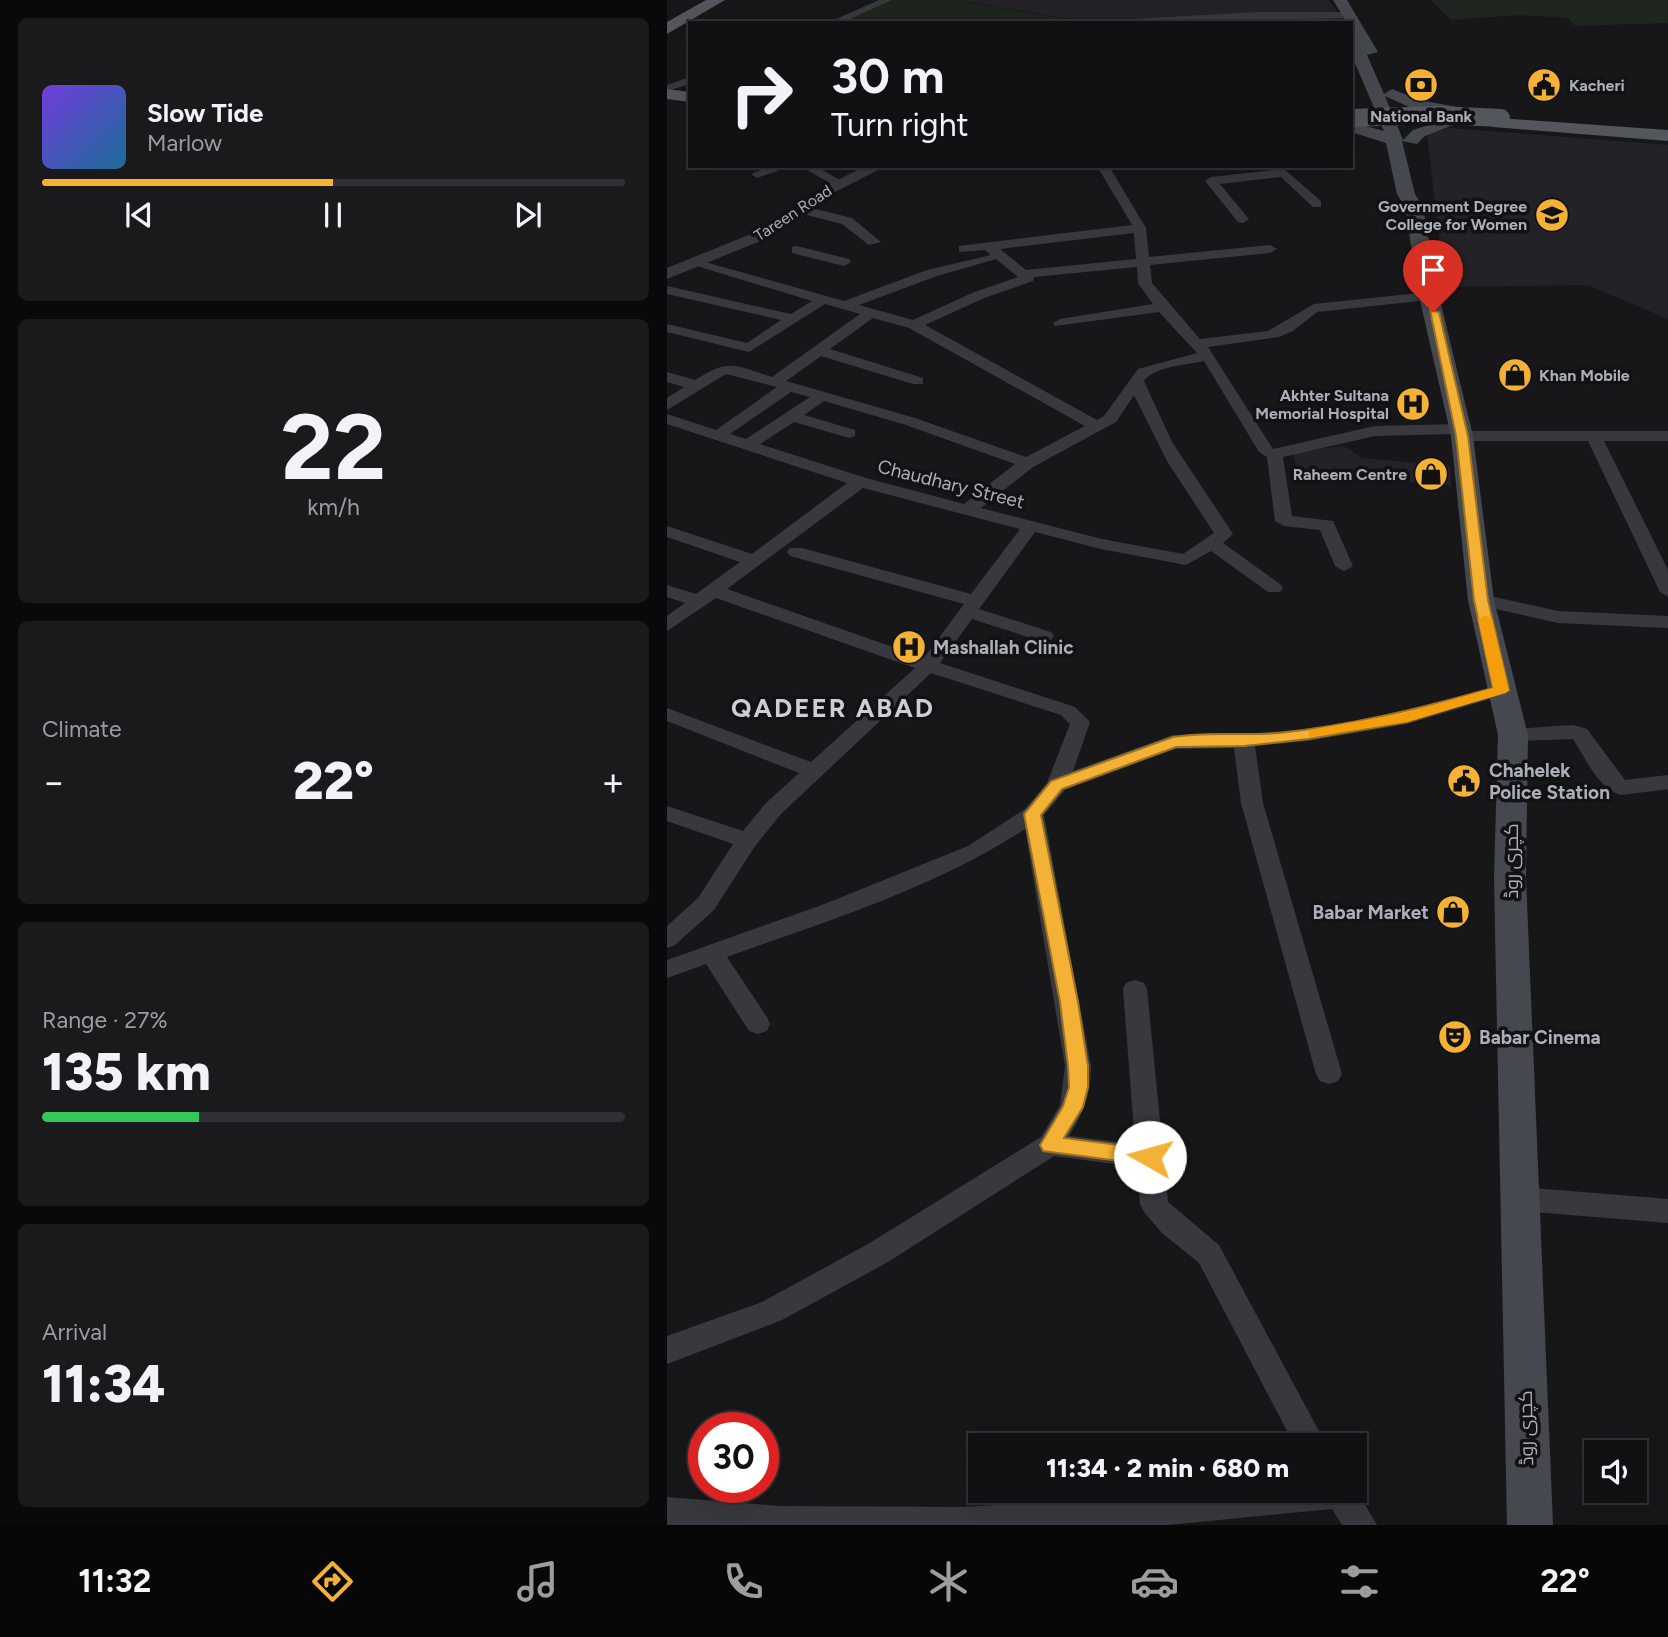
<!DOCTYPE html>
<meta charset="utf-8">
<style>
:root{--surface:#111114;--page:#1a1a1d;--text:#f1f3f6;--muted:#9c9da0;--line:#303134;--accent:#f3b236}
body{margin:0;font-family:Figtree,Cairo,sans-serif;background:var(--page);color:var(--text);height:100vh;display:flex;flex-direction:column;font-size:26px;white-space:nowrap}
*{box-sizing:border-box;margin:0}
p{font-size:23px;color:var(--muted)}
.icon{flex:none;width:38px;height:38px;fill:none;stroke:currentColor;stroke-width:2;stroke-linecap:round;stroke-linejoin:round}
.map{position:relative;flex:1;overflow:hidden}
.side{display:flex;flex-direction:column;gap:18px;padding:18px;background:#09090b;width:667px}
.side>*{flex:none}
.hud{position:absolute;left:21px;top:21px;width:665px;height:147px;border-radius:0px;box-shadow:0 7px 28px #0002,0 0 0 2px var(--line);background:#111114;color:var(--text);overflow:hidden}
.tools{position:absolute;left:917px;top:1440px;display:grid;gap:14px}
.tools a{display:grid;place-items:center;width:63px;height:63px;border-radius:0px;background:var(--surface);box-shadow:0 7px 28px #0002,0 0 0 2px var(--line);font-size:35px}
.speed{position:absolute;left:21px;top:1412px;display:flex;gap:14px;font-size:35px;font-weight:700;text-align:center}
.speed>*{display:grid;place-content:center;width:91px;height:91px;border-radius:50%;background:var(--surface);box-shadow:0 7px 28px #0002,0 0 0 2px var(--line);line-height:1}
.speed .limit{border:10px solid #d22;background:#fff;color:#111}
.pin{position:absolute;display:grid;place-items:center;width:60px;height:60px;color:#fff;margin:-72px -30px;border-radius:50% 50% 50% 0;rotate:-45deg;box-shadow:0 0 7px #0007}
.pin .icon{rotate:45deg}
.me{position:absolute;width:77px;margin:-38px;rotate:277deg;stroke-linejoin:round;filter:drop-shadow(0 0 5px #0008)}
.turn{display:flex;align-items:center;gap:24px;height:147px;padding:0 28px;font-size:32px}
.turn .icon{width:91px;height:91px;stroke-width:2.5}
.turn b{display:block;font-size:49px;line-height:60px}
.big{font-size:52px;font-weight:800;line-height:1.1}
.side .widget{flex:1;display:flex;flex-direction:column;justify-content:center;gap:10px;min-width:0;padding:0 24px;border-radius:10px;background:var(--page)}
.side .dial{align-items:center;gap:0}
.dial b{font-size:91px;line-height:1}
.song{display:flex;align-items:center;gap:21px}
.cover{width:84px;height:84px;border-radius:10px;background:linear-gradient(135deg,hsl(260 70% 55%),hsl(200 70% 35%))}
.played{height:7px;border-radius:4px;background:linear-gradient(90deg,var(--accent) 50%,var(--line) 50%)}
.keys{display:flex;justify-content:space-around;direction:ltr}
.heat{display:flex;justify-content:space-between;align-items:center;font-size:38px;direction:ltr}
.charge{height:10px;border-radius:5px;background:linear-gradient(90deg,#34c759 27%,var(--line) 0)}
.trip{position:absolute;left:301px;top:1433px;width:399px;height:70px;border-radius:0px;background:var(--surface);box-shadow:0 7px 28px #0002,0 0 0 2px var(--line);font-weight:800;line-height:70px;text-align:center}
.menu{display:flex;height:112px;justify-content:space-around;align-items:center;background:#070708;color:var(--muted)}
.menu .icon{width:49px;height:49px}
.menu .selected{color:var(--accent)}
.menu b{font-size:32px;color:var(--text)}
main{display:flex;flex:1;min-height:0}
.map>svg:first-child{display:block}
.built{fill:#232327}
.green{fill:#1d251e}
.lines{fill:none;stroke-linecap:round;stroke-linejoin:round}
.minor{fill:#38393f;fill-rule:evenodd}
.tertiary{fill:#38393f;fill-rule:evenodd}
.secondary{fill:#46484f;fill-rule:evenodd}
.primary{fill:#54565e;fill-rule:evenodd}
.primary-bridge{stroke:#54565e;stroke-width:18}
.route{fill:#f3b236;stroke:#9e7423;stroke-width:2}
.slow{fill:#f59e0b}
.labels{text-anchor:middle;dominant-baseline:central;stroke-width:7;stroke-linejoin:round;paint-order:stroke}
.far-poi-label{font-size:16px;font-weight:bold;fill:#aaafb9;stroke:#121215;text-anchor:end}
.far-street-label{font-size:16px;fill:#aaafb9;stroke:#121215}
.street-label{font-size:19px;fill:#aaafb9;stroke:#121215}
.poi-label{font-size:19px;font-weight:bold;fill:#aaafb9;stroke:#121215;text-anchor:start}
.district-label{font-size:26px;font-weight:bold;letter-spacing:2px;fill:#cbced5;stroke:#121215}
</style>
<main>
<section class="side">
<div class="widget">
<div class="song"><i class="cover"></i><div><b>Slow Tide</b><p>Marlow</p></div></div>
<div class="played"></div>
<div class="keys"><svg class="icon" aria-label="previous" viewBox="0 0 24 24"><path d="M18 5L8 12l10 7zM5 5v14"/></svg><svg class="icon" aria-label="pause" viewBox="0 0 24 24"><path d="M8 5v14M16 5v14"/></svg><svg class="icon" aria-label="next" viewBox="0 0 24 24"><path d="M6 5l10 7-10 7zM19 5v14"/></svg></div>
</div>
<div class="widget dial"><b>22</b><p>km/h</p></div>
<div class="widget"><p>Climate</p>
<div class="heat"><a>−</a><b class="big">22°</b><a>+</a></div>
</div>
<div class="widget"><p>Range · 27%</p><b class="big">135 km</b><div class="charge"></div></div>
<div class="widget"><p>Arrival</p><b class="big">11:34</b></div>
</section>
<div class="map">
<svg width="1002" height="1525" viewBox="0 0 1002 1525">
<rect width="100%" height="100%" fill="#17171a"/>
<path class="built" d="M290 0H662L678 23H427Z
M782 128 1001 145V319L921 285 778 287 760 134Z
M677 446 695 458 783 466 784 486 630 471 626 452Z"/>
<path class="green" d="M218 0H287L424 23H164Z
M764 0H1001V23L908 26 901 18 853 15 784 20Z"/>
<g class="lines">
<path class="minor" d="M212 0H225L174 23H160Z
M591 12H683L688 15 683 18 462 22 467 19Z
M23 77V84L0 91V85Z
M104 166H124L90 178 84 174Z
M133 166H149L178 183 168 186Z
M430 166H442L479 228 482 257 603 245 610 249 603 253 483 265 485 283 533 339 601 331 647 304 762 292 769 296 762 300 650 312 626 331 612 337 541 347 606 449 708 426 794 424 800 426 801 431H1002V441H937L1002 572V597L993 592 921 441H795L789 439 788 434 708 436 616 457 625 516 666 521 686 566 677 571 668 566 653 530 617 526 608 521 600 457 592 452 537 361C519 365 488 366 477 381L505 442 566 534 556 543 613 584 616 588 613 592H601L544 551 519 565 434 549 368 532 312 609 384 632 387 636 384 640H370L305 619 273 663 408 707 423 722 406 771 506 735 577 734 641 729 738 712 834 684 844 690 841 694 740 724 641 741 588 746 596 803 675 1074 671 1081 662 1084 653 1081 649 1074 574 803 567 748 508 749 398 790 377 815 424 1066C424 1094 417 1112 402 1136L468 1144 456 989 459 983 468 980 477 983 480 989 501 1202 552 1245 660 1446H628L532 1263 495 1233 477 1212 473 1204 470 1167 387 1156 221 1262 115 1320 0 1364V1336L95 1302 201 1244 374 1137 393 1105 398 1066 358 829C268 888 160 921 60 957L100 1017 103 1024 100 1031 91 1034 82 1031 39 964 0 978V960L155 905 301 846 358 809 380 783 403 724 394 715 264 673 114 814 88 846 47 910 8 945 0 948V926L31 898 66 844 0 821V806L76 831 98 804 132 773 0 721V708L144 762 248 668 49 598 0 631V616L18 603 0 597V585L29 594 73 562 0 537V526L85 554 180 483 0 424V414L49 430 110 387 59 374 0 410V398L17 387 0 382V372L28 380C63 358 67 365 105 377L193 314 158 304 82 352 0 332V324L80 343 114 320 0 294V286L124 314 145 301 20 263 27 259 177 301 260 270 324 255 318 250 292 252V246L465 225ZM467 233 469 259 359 270 333 249ZM329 259 351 277 305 293 246 320 192 305 270 276ZM470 267 471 283 486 304 393 319 386 323 388 326 492 312 530 353 471 369 437 416 430 420 258 325 315 299 366 281 367 277ZM206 318 242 328 418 426 359 457 248 418 119 381 154 356 246 384H256V378L163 349ZM124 392 143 397 79 439 63 434ZM467 395 500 461 547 533 516 554 435 539 314 508 366 467 449 422ZM157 401 236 424 348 464 297 504 199 478 93 444 127 422 182 438 188 436V430L137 415ZM196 488 353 529 304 594 135 548H123L120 552 123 556 297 604 257 658 60 589Z
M617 169 654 201V207H646L614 177 553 184 582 219 576 223 571 222 538 181 544 177Z
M136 206 185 218 214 242 202 245 175 224 132 213 130 210Z
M130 246 182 259 184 262 177 266 125 253V247Z
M814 594 891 611 1002 616V628L891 623 807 604 805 600 807 596Z
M906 725 920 729 958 780 1002 775V789L954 795C931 789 918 757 906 739L846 741 836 735 846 729Z
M855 1187 1002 1199V1223L855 1211 845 1207 841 1199 845 1191Z
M688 1488 710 1525H675L665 1509 501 1525H0V1497L114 1506 298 1507 534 1491H688Z"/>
<path class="tertiary" d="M199 166H219L166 193 142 213 96 240 0 279V268L84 234 130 207 156 187Z"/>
<path class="secondary" d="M666 0H680L711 52 700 55 717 94 725 89 752 100 796 108 798 111 790 116 742 107 718 96 736 140 746 130 780 119 786 117 794 122 758 136 750 144 735 141 748 194 756 207 772 296 806 436 827 600 861 735 859 878 886 1525H840L827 878 831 735 801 600 784 436 752 296 738 207 730 194 719 143 684 132V122L717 131 684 54V23H680Z"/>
<path class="primary" d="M39 0H58L0 34V22Z
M0 89 23 92V102L0 99Z
M832 118 1002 130V141L826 127 823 123 826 119Z"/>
<path class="primary-bridge" d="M684 118 771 115 834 118"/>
</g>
<path class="route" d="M763 310 772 312 801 436 821 600 842 690 740 722 641 739 577 746 509 747 395 789 374 815 411 1002 421 1066V1087L416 1107 397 1138 483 1149 490 1151 493 1157 490 1163 483 1165 376 1151 373 1145 396 1106 402 1087 401 1066 393 1002 357 814 384 781 506 737C541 731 577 736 612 733 686 725 755 708 826 688L807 600 789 436Z"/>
<path class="slow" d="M818 615 825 619 842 690 839 693 740 722 642 737V730L738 713 826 688 811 619Z"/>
<defs>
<g id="bank-disc" transform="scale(1.75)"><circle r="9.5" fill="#f3b236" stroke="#121215"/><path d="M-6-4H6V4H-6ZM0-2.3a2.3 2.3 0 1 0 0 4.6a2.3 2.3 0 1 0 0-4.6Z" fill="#111"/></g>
<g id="civic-disc" transform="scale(1.75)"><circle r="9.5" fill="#f3b236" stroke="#121215"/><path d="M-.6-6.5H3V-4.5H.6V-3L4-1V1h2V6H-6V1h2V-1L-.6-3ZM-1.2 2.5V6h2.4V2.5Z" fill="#111"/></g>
<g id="university-disc" transform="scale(1.75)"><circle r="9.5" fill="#f3b236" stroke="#121215"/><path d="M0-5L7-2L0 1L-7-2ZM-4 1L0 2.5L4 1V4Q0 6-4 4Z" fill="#111"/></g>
<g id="shop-disc" transform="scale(1.75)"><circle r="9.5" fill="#f3b236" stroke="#121215"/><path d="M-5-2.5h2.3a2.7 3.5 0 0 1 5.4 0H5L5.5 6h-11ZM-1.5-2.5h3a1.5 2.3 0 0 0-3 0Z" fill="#111"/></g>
<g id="hospital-disc" transform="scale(1.75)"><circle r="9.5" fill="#f3b236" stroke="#121215"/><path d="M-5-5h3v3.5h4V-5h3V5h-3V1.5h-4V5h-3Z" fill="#111"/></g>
<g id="theatre-disc" transform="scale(1.75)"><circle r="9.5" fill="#f3b236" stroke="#121215"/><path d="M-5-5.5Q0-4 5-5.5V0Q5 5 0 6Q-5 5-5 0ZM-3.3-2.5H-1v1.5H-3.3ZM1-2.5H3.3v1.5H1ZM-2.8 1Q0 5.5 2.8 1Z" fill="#111"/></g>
</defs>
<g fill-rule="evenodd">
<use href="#bank-disc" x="754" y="85"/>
<use href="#civic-disc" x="877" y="85"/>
<use href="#university-disc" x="885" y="215"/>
<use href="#shop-disc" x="848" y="375"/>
<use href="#hospital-disc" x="746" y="404"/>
<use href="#shop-disc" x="764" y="474"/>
<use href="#hospital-disc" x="242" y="647"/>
<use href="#civic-disc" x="797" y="781"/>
<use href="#shop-disc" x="786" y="912"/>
<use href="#theatre-disc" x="788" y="1037"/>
</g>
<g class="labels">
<g class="far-poi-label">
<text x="902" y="85" text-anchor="start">Kacheri</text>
<text x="754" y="116" text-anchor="middle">National Bank</text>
<text x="860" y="206">Government Degree<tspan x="860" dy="18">College for Women</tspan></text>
<text x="872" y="375" text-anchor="start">Khan Mobile</text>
<text x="722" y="395">Akhter Sultana<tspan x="722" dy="18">Memorial Hospital</tspan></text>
<text x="740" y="474">Raheem Centre</text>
</g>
<g class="far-street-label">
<text transform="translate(126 213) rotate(-33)">Tareen Road</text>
</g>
<g class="street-label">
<text transform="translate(284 484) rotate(14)">Chaudhary Street</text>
<text transform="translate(844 861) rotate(-90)">کچری روڈ</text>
<text transform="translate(859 1428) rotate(-91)">کچری روڈ</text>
</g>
<g class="poi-label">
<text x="266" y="647">Mashallah Clinic</text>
<text x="822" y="770">Chahelek<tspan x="822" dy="22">Police Station</tspan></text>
<text x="762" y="912" text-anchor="end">Babar Market</text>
<text x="812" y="1037">Babar Cinema</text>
</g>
<g class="district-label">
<text x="166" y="708">QADEER ABAD</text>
</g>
</g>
</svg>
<div class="tools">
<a><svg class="icon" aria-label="sound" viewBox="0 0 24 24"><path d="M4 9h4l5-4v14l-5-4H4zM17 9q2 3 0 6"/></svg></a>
</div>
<div class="speed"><div class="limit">30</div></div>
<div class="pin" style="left:766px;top:312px;background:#d93025"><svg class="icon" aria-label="arrive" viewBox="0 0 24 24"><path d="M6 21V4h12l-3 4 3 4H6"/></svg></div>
<svg class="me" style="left:483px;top:1157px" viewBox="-20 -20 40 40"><circle r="19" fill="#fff"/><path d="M0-13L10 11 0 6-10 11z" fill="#f3b236"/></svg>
<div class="trip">11:34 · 2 min · 680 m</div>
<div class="hud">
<div class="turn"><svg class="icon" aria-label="right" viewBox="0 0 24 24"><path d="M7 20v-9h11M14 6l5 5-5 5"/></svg><div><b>30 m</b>Turn right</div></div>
</div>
</div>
</main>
<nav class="menu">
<b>11:32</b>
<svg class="icon selected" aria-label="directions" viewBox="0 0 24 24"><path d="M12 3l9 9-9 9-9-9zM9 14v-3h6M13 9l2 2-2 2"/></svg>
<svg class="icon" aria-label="music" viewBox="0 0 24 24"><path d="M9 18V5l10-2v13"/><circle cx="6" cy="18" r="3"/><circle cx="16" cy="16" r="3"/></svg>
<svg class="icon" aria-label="phone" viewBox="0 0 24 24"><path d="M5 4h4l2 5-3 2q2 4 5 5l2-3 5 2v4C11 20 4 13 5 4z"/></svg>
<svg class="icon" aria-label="climate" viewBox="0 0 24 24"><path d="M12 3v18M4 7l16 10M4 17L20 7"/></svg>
<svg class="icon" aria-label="car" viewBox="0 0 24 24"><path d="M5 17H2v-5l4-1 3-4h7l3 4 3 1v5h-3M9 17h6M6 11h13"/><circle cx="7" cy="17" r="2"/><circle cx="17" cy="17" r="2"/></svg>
<svg class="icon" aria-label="filters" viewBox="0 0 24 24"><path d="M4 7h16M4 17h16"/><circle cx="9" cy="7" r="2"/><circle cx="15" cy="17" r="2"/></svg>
<b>22°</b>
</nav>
